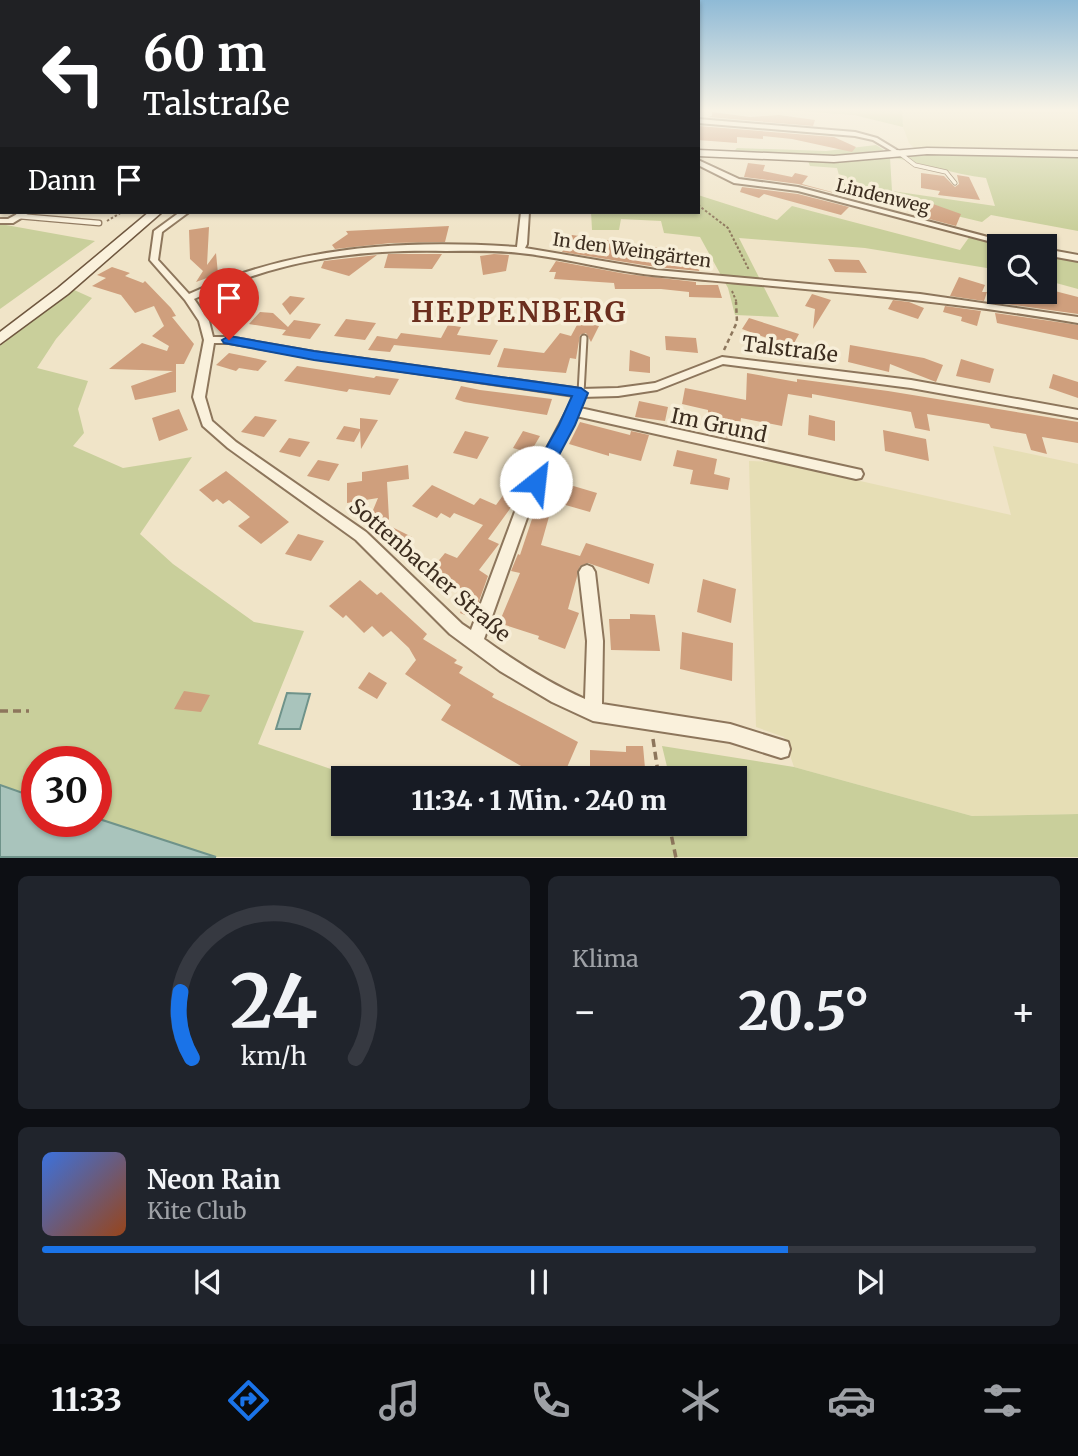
<!DOCTYPE html>
<html lang="de">
<meta charset="utf-8">
<style>
:root{--surface:#171b24;--page:#20242c;--text:#f1f3f6;--muted:#9ea1a6;--line:#363941;--accent:#1a73e8}
body{margin:0;font-family:Merriweather,serif;background:var(--page);color:var(--text);height:100vh;display:flex;flex-direction:column;font-size:26px;white-space:nowrap}
*{box-sizing:border-box;margin:0}
p{font-size:23px;color:var(--muted)}
.icon{flex:none;width:38px;height:38px;fill:none;stroke:currentColor;stroke-width:2;stroke-linecap:round;stroke-linejoin:round}
.map{position:relative;height:858px;overflow:hidden}
.drawer{display:flex;flex-direction:column;gap:18px;padding:18px;background:#0d0f14;flex:1}
.drawer>*{flex:none}
.guide{position:absolute;left:0px;top:0px;width:700px;height:214px;box-shadow:0 2px 5px #0004;background:#202124;color:#fff;overflow:hidden}
.controls{position:absolute;left:987px;top:234px;display:grid;gap:14px}
.controls a{display:grid;place-items:center;width:70px;height:70px;border-radius:0px;background:var(--surface);box-shadow:0 2px 5px #0004;font-size:35px}
.speed{position:absolute;left:21px;top:746px;display:flex;gap:14px;font-size:35px;font-weight:700;text-align:center}
.speed>*{display:grid;place-content:center;width:91px;height:91px;border-radius:50%;background:var(--surface);box-shadow:0 2px 5px #0004;line-height:1}
.speed .limit{border:10px solid #d22;background:#fff;color:#111}
.pin{position:absolute;display:grid;place-items:center;width:60px;height:60px;color:#fff;margin:-72px -30px;border-radius:50% 50% 50% 0;rotate:-45deg;box-shadow:0 0 7px #0007}
.pin .icon{rotate:45deg}
.me{position:absolute;width:77px;margin:-38px;rotate:29deg;stroke-linejoin:round;filter:drop-shadow(0 0 5px #0008)}
.turn{display:flex;align-items:center;gap:24px;height:147px;padding:0 28px;font-size:32px}
.turn .icon{width:91px;height:91px;stroke-width:2.5}
.turn b{display:block;font-size:49px;line-height:60px}
.then{display:flex;align-items:center;height:66px;padding:0 28px;background:#0003;gap:14px;font-size:26px}
.big{font-size:52px;font-weight:800;line-height:1.1}
.drawer .widget{flex:1;display:flex;flex-direction:column;justify-content:center;gap:10px;min-width:0;padding:0 24px;border-radius:10px;background:var(--page)}
.drawer .dial{align-items:center;gap:0}
.dial svg{height:182px;overflow:visible;fill:none;stroke:var(--line);stroke-width:7;stroke-linecap:round;text-anchor:middle}
.dial text{fill:var(--text);stroke:none}
.song{display:flex;align-items:center;gap:21px}
.cover{width:84px;height:84px;border-radius:10px;background:linear-gradient(135deg,hsl(220 70% 55%),hsl(20 70% 35%))}
.played{height:7px;border-radius:4px;background:linear-gradient(90deg,var(--accent) 75%,var(--line) 75%)}
.keys{display:flex;justify-content:space-around;direction:ltr}
.heat{display:flex;justify-content:space-between;align-items:center;font-size:38px;direction:ltr}
.drawer .tiles{flex:1;display:grid;gap:18px;grid-template-columns:1fr 1fr}
.widget:last-child{grid-column:span 2}
.trip{position:absolute;left:331px;top:766px;width:416px;height:70px;border-radius:0px;background:var(--surface);box-shadow:0 2px 5px #0004;font-weight:800;line-height:70px;text-align:center}
.tabs{display:flex;height:112px;justify-content:space-around;align-items:center;background:#090b0e;color:var(--muted)}
.tabs .icon{width:49px;height:49px}
.tabs .active{color:var(--accent)}
.tabs b{font-size:32px;color:var(--text)}
.map>svg:first-child{display:block}
.farmland{fill:#e6deb5}
.green{fill:#c9cf9b;fill-rule:evenodd}
.water{fill:#a9c4bc;stroke:#6f938a;stroke-width:2}
.building{fill:#cf9f7d}
.lines{fill:none;stroke-linecap:round;stroke-linejoin:round}
.lane-far2-casing{stroke:#8d765c;stroke-width:5}
.lane-far1-casing{stroke:#8d765c;stroke-width:7}
.lane-casing{stroke:#8d765c;stroke-width:9}
.street-casing{stroke:#8d765c;stroke-width:4}
.secondary-casing{stroke:#6f573f;stroke-width:3}
.highway-casing{stroke:#5b4430;stroke-width:3}
.path-far2{stroke:#8d765c;stroke-width:2;stroke-dasharray:2.5 2;stroke-linecap:butt}
.path-far1{stroke:#8d765c;stroke-width:2.5;stroke-dasharray:4.5 3.5;stroke-linecap:butt}
.path{stroke:#8d765c;stroke-width:3.5;stroke-dasharray:8 5;stroke-linecap:butt}
.lane-far2{stroke:#faf1dc;stroke-width:3.5}
.lane-far1{stroke:#faf1dc;stroke-width:4.5}
.lane{stroke:#faf1dc;stroke-width:5}
.street{fill:#faf1dc;fill-rule:evenodd}
.secondary{fill:#faf1dc;fill-rule:evenodd}
.highway{fill:#e0a458;fill-rule:evenodd}
.route{fill:#1a73e8;stroke:#114b97;stroke-width:2}
.labels{text-anchor:middle;dominant-baseline:central;stroke-width:7;stroke-linejoin:round;paint-order:stroke}
.far-street-label{font-size:18px;fill:#3d2e20;stroke:#f7eed8}
.street-label{font-size:21px;fill:#3d2e20;stroke:#f7eed8}
.district-label{font-size:28px;font-weight:bold;letter-spacing:2px;fill:#6b2e1e;stroke:#f7eed8}
</style>
<div class="map">
<svg width="1078" height="858" viewBox="0 0 1078 858">
<rect width="100%" height="100%" fill="#f0e4c8"/>
<path class="farmland" d="M902 109 1078 112V151L914 148 909 143 903 127Z
M993 446 1078 464V814L972 816 794 767 784 737 756 727 749 461 776 462 1011 515Z"/>
<path class="green" d="M770 109H902L903 127 854 115Z
M876 145 884 150 831 156 732 153 737 148 826 151Z
M911 154 1078 157V231L991 215 982 222 843 189 837 168 810 166 808 161ZM890 157C923 163 953 174 986 178L995 206 892 191Z
M698 195 777 220 792 206 960 250 970 236 1012 247H999V270L865 248 739 238 779 317 735 315 728 288 700 237 664 233 661 221 621 219 619 230H592L591 212H698Z
M0 225H6L95 241 0 309Z
M1045 254 1078 260V289L1045 280Z
M72 289 92 298 56 339 37 368 88 381 78 409 84 433 73 446 123 468 192 457 140 534 173 564 254 622 304 631 258 744 360 779H343V824H489L507 831 599 824H735V779H670L662 746 794 767 972 816 1078 814V857H216L96 818V761H37V798L0 785V346Z"/>
<path class="water" d="M287 693 310 694 300 729H276Z
M0 785 37 798V821H96V818L216 857H0Z"/>
<path class="building" d="M712 112 750 117 779 115 815 120 813 126 708 117 712 116Z
M698 126 834 137 856 147 852 152 792 139 763 136V139L737 137V143L698 140Z
M748 163 765 165 763 171 792 177 795 173 808 176 802 184 858 199 798 184 744 177Z
M921 173 944 176 955 187 959 184 957 175 969 177 980 200 938 195 940 191 921 188Z
M742 187 798 194 849 207 841 215 764 194 759 198 740 192Z
M933 204 961 214 956 226 914 215 916 212 927 216Z
M449 226 445 242 391 243 335 249 332 245 348 234 346 231Z
M209 227 207 265 216 253 218 274 196 282 203 271 190 259 189 230Z
M572 235 675 250 694 265 700 266 699 271 656 267 562 252Z
M388 254H442L432 269 384 268Z
M494 254 509 255 506 271 483 275 480 256Z
M377 255 349 276 321 268 324 261Z
M828 259 859 260 867 273 835 272Z
M556 261 626 274 696 282V285H718L722 298 689 297V292L661 289H615L614 283 554 279 556 272H549Z
M112 267 130 273 125 276 143 283 145 281 171 308 176 316 172 317 194 344 184 364H176V392L135 400 131 386 173 371 109 369 142 343 167 351 169 346 152 336 164 326 154 306 135 313 121 295 92 286 106 278 97 275Z
M959 277 985 285 982 292H987L984 301 950 296Z
M1047 289 1078 297V314L992 302 990 292H1046Z
M239 294 257 296 242 312 229 310Z
M812 294 831 300 813 329 815 309 805 306Z
M290 296 305 298 290 315 282 304Z
M893 300 909 302 924 308 918 319 888 309Z
M945 306 981 311 977 326 961 321 962 317 943 312Z
M260 312 273 313 288 327 294 320 321 324 310 339 282 335 286 330 249 324Z
M584 312 588 313 586 323 599 326 591 342 586 333 580 335 576 359 570 358 566 373 497 367 504 348 544 353 560 333 571 336Z
M995 313 1078 325V340L997 323Z
M749 318 799 334 792 347 742 329Z
M346 319 376 323 365 340 334 336Z
M448 325 461 327 457 335 498 340 490 355 394 345 390 352 368 350 377 336 397 339 401 333 441 338Z
M665 336 696 338 698 353 666 350Z
M850 345 924 358 943 365 936 382 890 364 889 372 848 362Z
M630 350 650 357V373L629 371Z
M229 353 249 357 267 361 258 371 239 368 236 371 216 365Z
M961 359 994 369 990 383 956 376Z
M297 366 374 378 376 376 399 379 390 395 349 389 347 392 284 381Z
M747 373 797 382V379L888 391 1078 422V443L1042 437 1047 454 1031 450 1026 434 991 428 989 424 927 414 930 431 915 428 911 412 812 394V398L788 394 782 426 741 418 738 440 725 437 728 419 708 415V410L682 404 685 388 746 400Z
M1053 374 1078 382V398L1049 388Z
M461 386 480 390 552 399 547 415 464 402 455 399Z
M639 401 668 407 665 421 635 417Z
M179 409 188 430 159 441 152 418Z
M809 415 835 421V441L808 435Z
M255 416 277 420 264 437 241 432Z
M360 418 378 420 361 449 360 431 354 442 336 439 344 426 360 429Z
M580 422 630 435 631 431 649 435 641 461 609 453V456L569 444Z
M883 430 926 439 929 461 885 451Z
M465 431 489 437 477 459 453 453Z
M523 431 540 436 530 453 513 448Z
M289 438 310 442 300 457 279 452Z
M677 450 717 459 714 474 730 478 728 490 690 484 693 470 673 466Z
M318 460 339 464 329 481 307 476Z
M408 465 409 479 387 482 389 519 386 524 412 537 404 546 366 527 378 498 347 503V483L362 481V472Z
M226 471 289 522 261 544 238 526 250 517 229 500 223 504 217 499 213 502 199 490Z
M432 485 474 505 480 498 496 505 504 494 517 499 488 539 499 544 479 570 488 576 473 618 460 613 469 593 430 571 445 553 457 558 483 525 454 513 450 518 441 513 437 518 412 506Z
M570 485 597 493 590 512 562 504Z
M537 504 552 506 541 545 580 556 586 543 654 564 649 584 588 563 580 566 568 609 579 613 565 649 538 639 539 636 499 623 520 573 511 571 518 554 520 555Z
M298 534 324 541 311 561 285 554Z
M703 579 736 589 731 623 697 612Z
M360 580 377 595 381 592 427 634 423 639 457 660 454 663 463 667 459 673 494 694 492 697 578 742 562 779H534L526 774 528 770 441 720 451 705 405 674 416 660 409 648 391 631 383 637 372 626 364 633 346 615 343 618 329 606Z
M630 614 655 615 660 651 611 650 609 619H630Z
M682 632 733 643 732 681 680 669Z
M369 672 387 683 377 699 358 688Z
M184 691 210 695 201 712 174 709Z
M626 746H643L645 768 627 767 628 779H590V750L626 752Z"/>
<g class="lines">
<g class="lane-far2-casing">
<path id="lane-far2" d="M898 152 915 165 946 172 955 183"/>
</g>
<g class="lane-far1-casing">
<path id="lane-far1" d="M18 216 99 223"/>
</g>
<g class="lane-casing">
<path id="lane" d="M581 393 584 338"/>
</g>
<g class="street-casing">
<path id="street" d="M698 119 855 132 877 138 900 152 895 153 873 140 855 136 698 123Z
M698 160 739 179 798 187 1026 247H1011L798 191 734 183 698 165Z
M21 212H31L13 223H0V219H8Z
M180 212H189L162 232 158 260 189 294C294 246 404 239 517 247L521 212H529L527 244 525 248 656 270 920 294 1078 317V323C940 299 801 289 662 276 614 272 568 258 520 253 496 250 471 251 446 251 353 249 279 260 194 299L209 321 213 337H229L314 352 581 389 618 388 655 383 722 357 911 380 1078 410V418L911 388 723 364 657 390 618 396 581 397 314 358 229 343H214L205 397 212 421 236 442 366 532 462 624 471 630 519 501 572 401H580L582 404 580 408 861 470 863 474 861 478 856 479 576 416 533 501 484 639C516 662 549 683 585 699L587 641 579 572 582 567 587 565 592 567 595 572 603 641 602 704 730 724 788 742 790 749 788 756 781 758 730 742 593 721 552 702 500 671 450 634 356 540 228 448 203 426 193 397 204 340 199 321 185 300 150 260 154 231Z
M1045 249 1078 255V261L1045 255Z"/>
</g>
<g class="secondary-casing">
<path id="secondary" d="M927 148 1078 151V157L927 154 834 162 698 156V150L834 156Z
M149 212H162L68 294 0 344V332L58 288Z"/>
</g>
<g class="highway-casing">
<path id="highway" d="M0 114H2L0 121Z"/>
</g>
<path class="path-far2" d="M698 205 728 228 749 270
M107 221 122 212
M732 291 737 303"/>
<path class="path-far1" d="M724 350 737 322 736 302"/>
<path class="path" d="M0 711H29
M653 739 659 779
M669 824 676 858"/>
<use href="#lane-far2" class="lane-far2"/>
<use href="#lane-far1" class="lane-far1"/>
<use href="#lane" class="lane"/>
<use href="#street" class="street"/>
<use href="#secondary" class="secondary"/>
<use href="#highway" class="highway"/>
</g>
<linearGradient id="sky" x2="0" y2="1"><stop stop-color="#8fbad6"/><stop offset="0.48" stop-color="#f8f3e6"/><stop offset="1" stop-color="#f8f3e6" stop-opacity="0"/></linearGradient>
<rect width="1078" height="229" fill="url(#sky)"/>
<path class="route" d="M229 336 314 351 581 388 588 393 575 425 542 487H530L527 482 559 425 572 396 314 360 224 343 222 340Z"/>
<g class="labels">
<g class="far-street-label">
<text transform="translate(883 196) rotate(14)">Lindenweg</text>
<text transform="translate(632 250) rotate(8)">In den Weingärten</text>
</g>
<g class="street-label">
<text transform="translate(790 349) rotate(7)">Talstraße</text>
<text transform="translate(719 425) rotate(12)">Im Grund</text>
<text transform="translate(430 570) rotate(41)">Sottenbacher Straße</text>
</g>
<g class="district-label">
<text x="519" y="312">HEPPENBERG</text>
</g>
</g>
</svg>
<div class="controls">
<a><svg class="icon" aria-label="search" viewBox="0 0 24 24"><circle cx="10" cy="10" r="6"/><path d="M15 15l6 6"/></svg></a>
</div>
<div class="speed"><div class="limit">30</div></div>
<div class="pin" style="left:229px;top:340px;background:#d93025"><svg class="icon" aria-label="arrive" viewBox="0 0 24 24"><path d="M6 21V4h12l-3 4 3 4H6"/></svg></div>
<svg class="me" style="left:536px;top:482px" viewBox="-20 -20 40 40"><circle r="19" fill="#fff"/><path d="M0-13L10 11 0 6-10 11z" fill="#1a73e8"/></svg>
<div class="trip">11:34 · 1 Min. · 240 m</div>
<div class="guide">
<div class="turn"><svg class="icon" aria-label="left" viewBox="0 0 24 24"><path d="M17 20v-9H6M10 6l-5 5 5 5"/></svg><div><b>60 m</b>Talstraße</div></div>
<div class="then">Dann<svg class="icon" aria-label="arrive" viewBox="0 0 24 24"><path d="M6 21V4h12l-3 4 3 4H6"/></svg></div>
</div>
</div>
<section class="drawer">
<div class="tiles">
<div class="widget dial"><svg viewBox="0 0 100 80">
<path d="M14 69A42 42 0 1 1 86 69"/>
<path d="M14 69A42 42 0 0 1 9 40" stroke="#1a73e8"/>
<text x="50" y="56" font-size="32" font-weight="700">24</text>
<text x="50" y="72" font-size="11">km/h</text>
</svg></div>
<div class="widget"><p>Klima</p>
<div class="heat"><a>−</a><b class="big">20.5°</b><a>+</a></div>
</div>
<div class="widget">
<div class="song"><i class="cover"></i><div><b>Neon Rain</b><p>Kite Club</p></div></div>
<div class="played"></div>
<div class="keys"><svg class="icon" aria-label="previous" viewBox="0 0 24 24"><path d="M18 5L8 12l10 7zM5 5v14"/></svg><svg class="icon" aria-label="pause" viewBox="0 0 24 24"><path d="M8 5v14M16 5v14"/></svg><svg class="icon" aria-label="next" viewBox="0 0 24 24"><path d="M6 5l10 7-10 7zM19 5v14"/></svg></div>
</div>
</div>
</section>
<nav class="tabs">
<b>11:33</b>
<svg class="icon active" aria-label="directions" viewBox="0 0 24 24"><path d="M12 3l9 9-9 9-9-9zM9 14v-3h6M13 9l2 2-2 2"/></svg>
<svg class="icon" aria-label="music" viewBox="0 0 24 24"><path d="M9 18V5l10-2v13"/><circle cx="6" cy="18" r="3"/><circle cx="16" cy="16" r="3"/></svg>
<svg class="icon" aria-label="phone" viewBox="0 0 24 24"><path d="M5 4h4l2 5-3 2q2 4 5 5l2-3 5 2v4C11 20 4 13 5 4z"/></svg>
<svg class="icon" aria-label="climate" viewBox="0 0 24 24"><path d="M12 3v18M4 7l16 10M4 17L20 7"/></svg>
<svg class="icon" aria-label="car" viewBox="0 0 24 24"><path d="M5 17H2v-5l4-1 3-4h7l3 4 3 1v5h-3M9 17h6M6 11h13"/><circle cx="7" cy="17" r="2"/><circle cx="17" cy="17" r="2"/></svg>
<svg class="icon" aria-label="filters" viewBox="0 0 24 24"><path d="M4 7h16M4 17h16"/><circle cx="9" cy="7" r="2"/><circle cx="15" cy="17" r="2"/></svg>
</nav>
